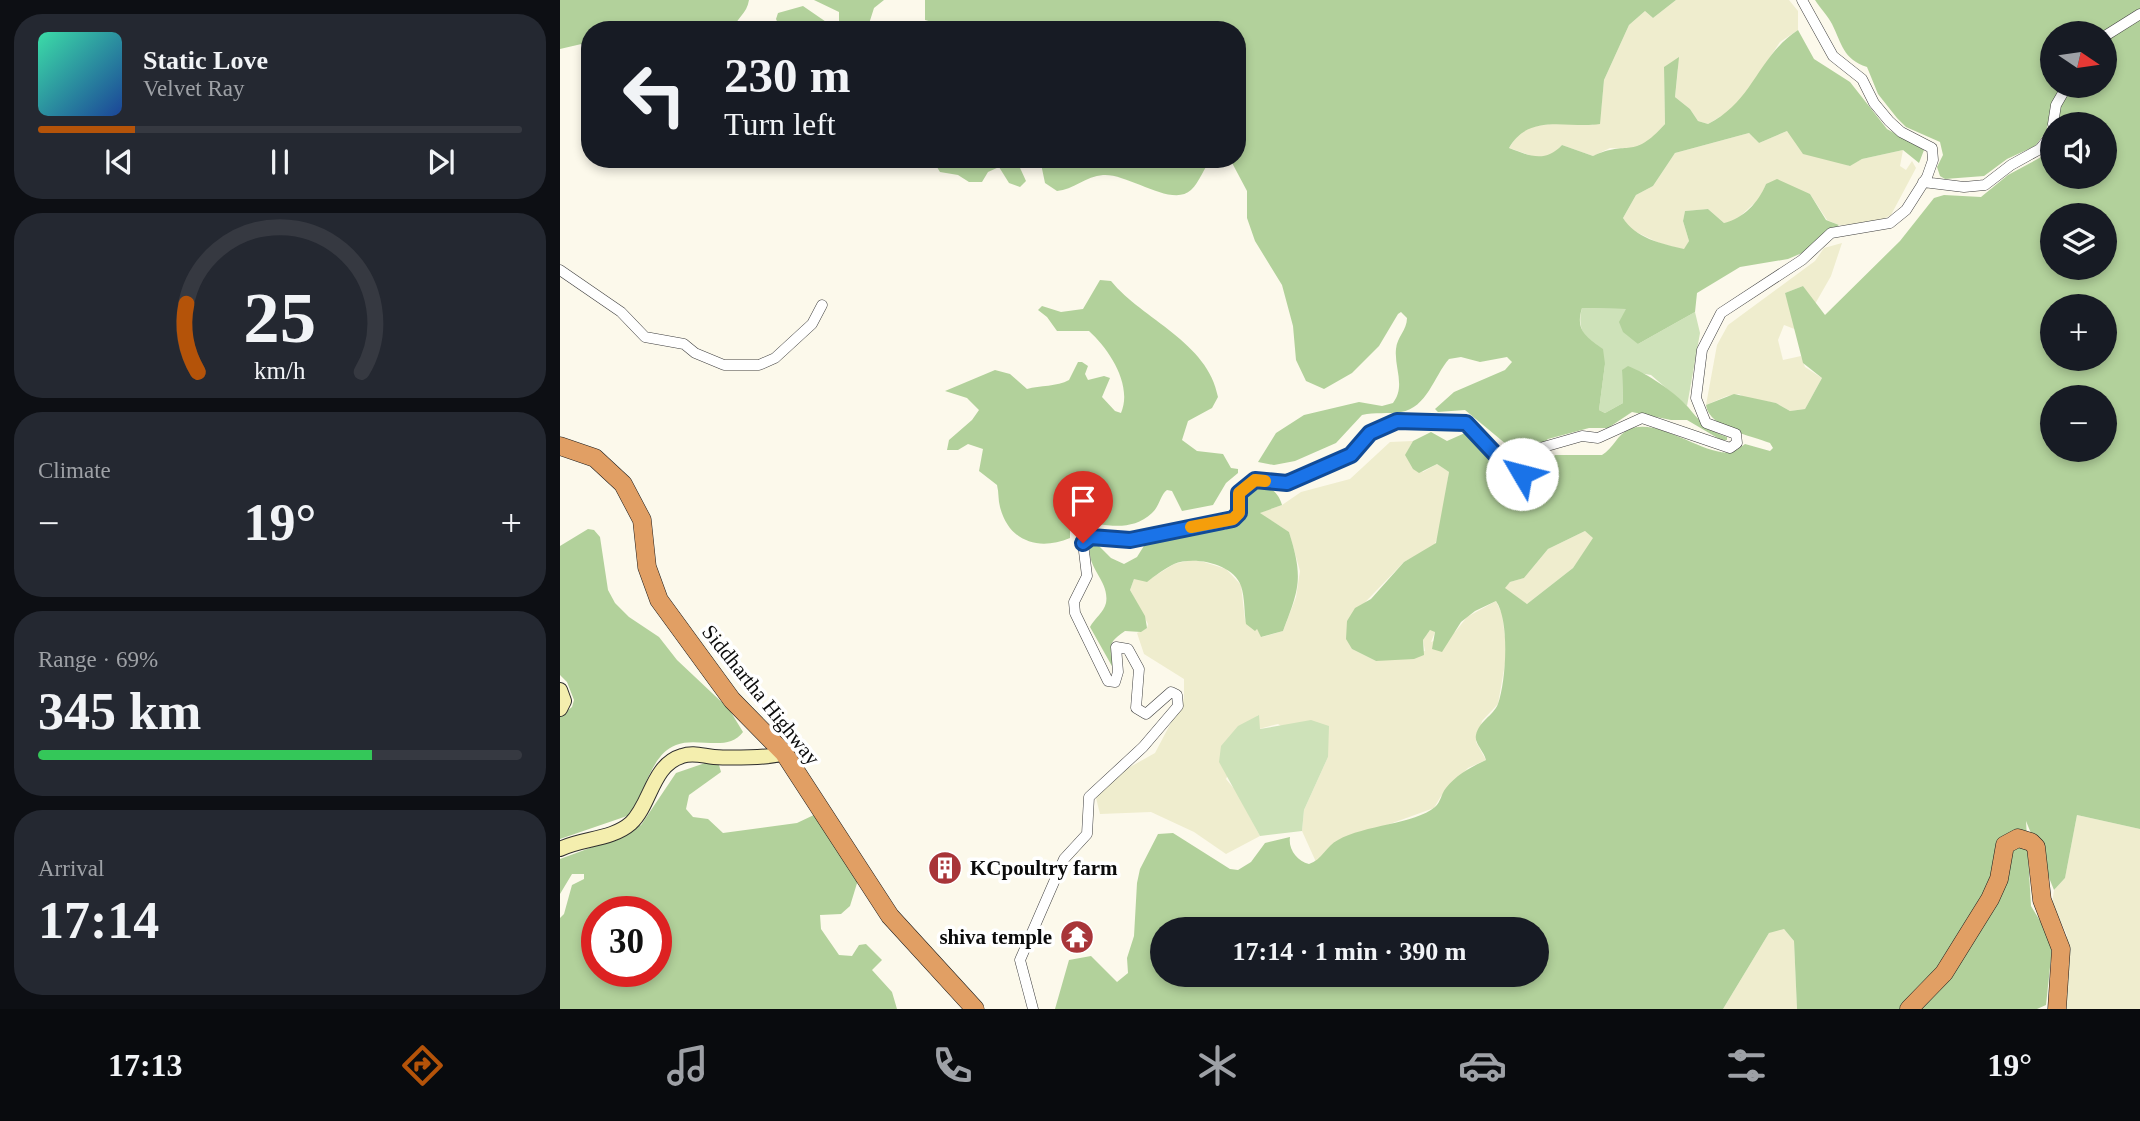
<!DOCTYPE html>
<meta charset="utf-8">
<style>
:root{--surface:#171b24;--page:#242831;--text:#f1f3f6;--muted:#9ea1a6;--line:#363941;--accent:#b45309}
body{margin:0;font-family:Georgia,serif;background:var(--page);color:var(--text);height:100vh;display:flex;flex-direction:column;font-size:26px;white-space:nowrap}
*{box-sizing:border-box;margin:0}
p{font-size:23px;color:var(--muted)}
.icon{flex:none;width:38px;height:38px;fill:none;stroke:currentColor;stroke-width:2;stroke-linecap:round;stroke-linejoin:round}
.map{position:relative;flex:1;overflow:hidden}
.drawer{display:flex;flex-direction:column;gap:14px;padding:14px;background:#0d0f14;width:560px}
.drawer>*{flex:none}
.top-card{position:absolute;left:21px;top:21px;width:665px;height:147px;border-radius:28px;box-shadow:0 4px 10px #0003;background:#171b24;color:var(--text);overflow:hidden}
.needle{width:46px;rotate:103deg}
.tools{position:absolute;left:1480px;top:21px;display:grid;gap:14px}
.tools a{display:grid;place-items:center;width:77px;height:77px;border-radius:50%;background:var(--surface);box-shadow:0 4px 10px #0003;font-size:35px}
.speed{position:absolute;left:21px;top:896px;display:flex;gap:14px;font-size:35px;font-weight:700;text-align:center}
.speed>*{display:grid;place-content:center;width:91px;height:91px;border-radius:50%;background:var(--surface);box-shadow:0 4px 10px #0003;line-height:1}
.speed .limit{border:10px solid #d22;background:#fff;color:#111}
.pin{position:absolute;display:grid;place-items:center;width:60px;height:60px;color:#fff;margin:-72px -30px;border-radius:50% 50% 50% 0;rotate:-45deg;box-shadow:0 0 7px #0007}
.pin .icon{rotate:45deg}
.me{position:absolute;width:77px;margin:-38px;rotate:307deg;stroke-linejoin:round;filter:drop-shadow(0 0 5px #0008)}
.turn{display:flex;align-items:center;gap:24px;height:147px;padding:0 28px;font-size:32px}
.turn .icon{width:91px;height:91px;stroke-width:2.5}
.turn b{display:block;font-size:49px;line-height:60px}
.big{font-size:52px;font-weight:600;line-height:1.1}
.drawer .widget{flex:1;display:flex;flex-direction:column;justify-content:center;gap:10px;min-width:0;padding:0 24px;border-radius:28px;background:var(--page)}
.drawer .dial{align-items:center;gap:0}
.dial svg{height:182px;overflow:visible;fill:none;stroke:var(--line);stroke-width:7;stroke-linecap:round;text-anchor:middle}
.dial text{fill:var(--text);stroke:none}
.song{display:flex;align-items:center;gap:21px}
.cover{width:84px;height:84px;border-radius:10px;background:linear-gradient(135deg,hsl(160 70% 55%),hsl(220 70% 35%))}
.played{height:7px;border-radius:4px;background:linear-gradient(90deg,var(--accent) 20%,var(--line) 20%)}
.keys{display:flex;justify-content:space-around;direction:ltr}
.heat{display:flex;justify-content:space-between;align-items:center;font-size:38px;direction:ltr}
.charge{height:10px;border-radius:5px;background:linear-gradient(90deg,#34c759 69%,var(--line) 0)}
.trip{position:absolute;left:590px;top:917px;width:399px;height:70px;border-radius:35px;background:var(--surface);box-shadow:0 4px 10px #0003;font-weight:600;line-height:70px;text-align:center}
.dock{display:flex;height:112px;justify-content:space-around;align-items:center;background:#090b0e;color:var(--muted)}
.dock .icon{width:49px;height:49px}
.dock .active{color:var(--accent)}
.dock b{font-size:32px;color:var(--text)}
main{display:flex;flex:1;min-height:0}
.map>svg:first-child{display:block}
.farmland{fill:#efedce}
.green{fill:#cee2b9}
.forest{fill:#b2d19b;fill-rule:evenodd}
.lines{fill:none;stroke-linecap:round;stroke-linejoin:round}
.street-casing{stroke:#3e3e3e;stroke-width:11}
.secondary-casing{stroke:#2d2d2d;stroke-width:16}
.highway-casing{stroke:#1c1c1c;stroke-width:19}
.street{stroke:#fff;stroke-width:10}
.secondary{stroke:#f4eeae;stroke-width:14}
.highway{stroke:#e19f64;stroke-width:18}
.route-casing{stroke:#114b97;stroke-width:18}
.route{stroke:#1a73e8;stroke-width:12}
.slow{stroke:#f59e0b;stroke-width:12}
.labels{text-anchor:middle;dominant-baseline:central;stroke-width:7;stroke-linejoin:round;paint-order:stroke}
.street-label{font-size:21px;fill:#0b0b0b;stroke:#fff}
.poi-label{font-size:21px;font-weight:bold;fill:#0b0b0b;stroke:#fff;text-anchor:start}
</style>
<main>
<section class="drawer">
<div class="widget">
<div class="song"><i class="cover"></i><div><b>Static Love</b><p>Velvet Ray</p></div></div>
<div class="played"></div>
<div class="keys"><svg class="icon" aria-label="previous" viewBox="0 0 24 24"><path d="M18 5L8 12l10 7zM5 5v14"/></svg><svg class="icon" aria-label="pause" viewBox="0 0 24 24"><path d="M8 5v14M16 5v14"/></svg><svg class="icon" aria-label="next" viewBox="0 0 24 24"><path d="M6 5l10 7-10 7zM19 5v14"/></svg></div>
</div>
<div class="widget dial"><svg viewBox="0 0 100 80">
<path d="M14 69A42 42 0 1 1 86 69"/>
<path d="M14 69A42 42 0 0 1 9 39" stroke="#b45309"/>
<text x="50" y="56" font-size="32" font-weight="700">25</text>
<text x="50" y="72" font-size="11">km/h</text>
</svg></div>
<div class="widget"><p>Climate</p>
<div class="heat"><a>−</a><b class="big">19°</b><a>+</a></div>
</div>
<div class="widget"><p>Range · 69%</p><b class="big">345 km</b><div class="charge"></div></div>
<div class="widget"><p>Arrival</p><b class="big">17:14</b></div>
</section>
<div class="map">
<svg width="1580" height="1009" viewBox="0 0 1580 1009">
<rect width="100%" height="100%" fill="#fcf9eb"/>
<path class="farmland" d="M1116 0H1229L1238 11V30L1220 42 1178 106 1148 124 1138 121 1130 109 1115 97 1118 69 1104 67 1105 124 1090 141 1077 149 1050 148 1033 156 1002 145 993 155 978 158 949 148 959 133 971 127 1002 122 1033 125 1041 111 1044 80 1069 25 1085 11 1093 18Z
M1227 131 1289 166 1302 159 1343 150 1340 166 1346 170 1352 161 1356 168 1331 215 1313 224 1279 225 1267 220 1250 194 1206 184 1200 198 1176 220 1164 223 1148 209 1125 211 1123 221 1129 241 1125 250 1099 243 1070 229 1063 218 1076 195 1093 186 1115 153 1189 133 1199 143Z
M1282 243 1271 276 1255 304 1243 286 1225 293 1237 330 1224 325 1218 340 1223 360 1241 356 1245 367 1262 378 1245 409 1230 411 1216 403 1185 398 1179 394 1167 396 1146 405 1157 345 1168 325 1255 261 1264 248Z
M853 441 847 452 863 472 877 464 889 472 880 532 874 546 844 562 787 621 792 649 816 661 865 651 863 640 870 630 874 629 875 632 871 642 895 632 907 617 936 601 942 614 947 652 938 704 922 721 916 742 926 760 908 768 881 796 874 808 772 845 756 862 742 831 744 810 768 757 718 724 699 729 698 715 666 779 676 791 700 836 666 854 634 832 591 812 540 814 536 798 554 776 595 753 624 698V679L584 654 577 633 587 628 588 624 570 590 574 579H590L614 564 631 560 644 562 666 569 681 585 685 620 697 629 702 637 723 631 736 597 740 571 729 532 699 513 722 505 741 492 790 479 830 442Z
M1025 531 1034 538 1013 568 967 604 944 588 950 582 964 578 988 549Z
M1517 815 1580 829V1009H1503L1507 935 1492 904 1494 890 1505 878Z
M1216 929H1224L1234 941 1237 1009H1163L1209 933Z"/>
<path class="green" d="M1022 308 1066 309 1078 344 1135 312 1140 333 1127 406 1091 375 1062 370 1063 403 1045 413 1039 410 1045 364C1031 346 1015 332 1022 308Z
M699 715 700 729 751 720 769 726 768 757 744 810 742 831 700 836 659 762 661 746 678 726Z"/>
<path class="forest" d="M0 0H189C187 14 176 18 173 30H30V42L0 49Z
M254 0H324L314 8 307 30H214L219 26 216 19 218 13 243 6 272 26H279V12Z
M365 0H1116L1093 18 1085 11 1069 25 1044 80 1040 124C1008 129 969 112 949 148 970 156 985 163 1002 145L1033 156C1069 139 1072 161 1105 124L1104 67 1119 57 1115 97 1130 109 1138 121 1148 124C1194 101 1197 57 1238 30L1254 59 1290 82 1327 129 1364 150 1359 163 1343 150 1302 159 1290 166 1243 154 1227 131 1199 143 1189 133 1115 153 1093 186 1076 195 1063 218C1075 238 1102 244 1124 249L1129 241 1123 221 1125 211 1148 209 1164 223C1184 218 1198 203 1206 184L1217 179 1250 194 1266 220 1279 225 1242 253 1228 259 1180 267 1137 293 1135 312 1078 344 1063 332 1059 322 1066 309 1022 308C1015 330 1026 337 1043 349L1045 364 1039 410 1045 413 1063 403 1062 370 1068 366C1086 373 1115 392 1128 407 1139 421 1149 431 1167 437V440H1161L1127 420H1111L1072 412 1048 428H1029L988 439 970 453 958 454 905 410 878 412 875 409 894 392 945 370 952 362 947 357 920 362 901 357 889 359C874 376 867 408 841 412 828 414 815 412 802 415L776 443 735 461 714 465 698 462 716 433 744 415 799 402 822 406 833 403C846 386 834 368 836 349 837 337 847 330 847 318L841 312 838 314 819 346 792 373 764 389 746 381 736 360 733 326 722 285 695 241 687 218V191L670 159H677V30H379L376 23 365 20Z
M1255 0H1580V10L1540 33H1493V86H1501L1493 102 1486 132 1475 146 1447 159 1424 176 1385 179 1380 176 1377 167 1383 155 1380 142 1346 127 1337 118 1318 94 1307 67C1283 59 1282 44 1272 24 1268 16 1260 8 1255 0Z
M1580 18V829L1517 815 1505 878 1494 890 1466 821 1471 906 1487 932 1492 948 1486 1005 1477 1009H1237L1234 941 1224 929 1209 933 1163 1009H495L509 960 531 956 557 982 568 973 567 958 574 936 577 883 580 869 598 834 613 833 670 869 678 870 691 862 705 843 730 837C728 849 737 861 749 864 762 860 766 846 778 840 804 825 855 824 875 807 881 802 881 794 886 788 896 775 911 767 926 760 924 751 914 743 916 735 919 721 933 716 938 704 946 682 950 621 936 601L915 611 901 622 882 652 872 649 875 632 870 630 863 640 864 655 854 659 816 661 792 649 786 639 787 621 795 608 811 599 844 562 876 543 889 472 877 464 859 473 853 469 845 455 853 441 871 432 887 441 905 433C925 442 927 466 943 474 955 479 966 471 976 474 980 475 983 478 986 479L985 466 995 455H1042C1053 449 1057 434 1070 429 1099 417 1145 457 1171 452 1177 451 1180 447 1185 444L1210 451 1213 448 1210 443C1192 436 1149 428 1146 405L1174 394 1216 403 1230 411 1245 409 1262 378 1243 363 1225 293 1243 286 1265 315 1340 241 1374 198 1384 195 1421 197 1448 175 1483 156 1493 143V177H1545V124H1498L1500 106 1512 86H1545V41ZM1493 215H1545V268H1493ZM1493 306H1545V359H1493ZM1493 397H1545V450H1493ZM1025 531 1033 538 1013 568 967 604 945 588 950 582 964 578 988 549ZM602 929H976V975H602Z
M372 159H456L466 181 460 187 449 183 439 167 428 172 422 182H409L398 175 380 172Z
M480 159H652C643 168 640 182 631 190 612 208 568 173 543 175 526 176 513 190 497 191L485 183Z
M540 280 551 281C583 320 648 342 658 397L652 408 628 421 622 440 637 451 663 454 671 468 678 469V473L666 483 653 505 622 511 612 491 607 490C600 495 600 506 592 513 569 534 544 523 516 522L510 527V538C479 551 449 542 440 507 438 500 439 493 437 485L419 471 423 449 408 444 398 450H387L389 440 412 420 419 410 407 398 385 391 435 370 450 374 467 389C480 385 497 387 509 380L518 362H522L528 366 525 374 528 380 544 376 550 378 542 397 555 411 561 413C573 385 549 349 529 331H497L487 317 478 310 482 306 501 312 523 309Z
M695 484C709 486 718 491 722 505L700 513 729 532C743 577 740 587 723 631L701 637 697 629 695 631 686 624C684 612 685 598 681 586 673 563 633 556 614 564 607 567 593 577 587 582L574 579 570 590 585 616 587 628 581 632 565 631C543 646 553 647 553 668L530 627C534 619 544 612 546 603 550 580 524 567 531 544H537L551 558 564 564 577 557 587 541 643 529 665 530C686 519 678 498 695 484Z
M28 529 34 530 40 537 48 590 55 603 69 617 99 637 117 660 169 709 183 732C168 753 137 736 116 745 89 755 86 796 67 816L0 839V716L12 707 14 700 7 682 0 675V546Z
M148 762 159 765 161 772 129 795 126 809 133 817 148 819 163 833 237 823 256 814 298 880 290 906 281 914 260 915 261 929 279 955 292 956 299 945 306 944 322 960 312 970 332 992 337 1009H0V918L4 914 12 885 24 879V874H12L0 894V859L57 838 81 825 116 773ZM37 912H96V971H37Z"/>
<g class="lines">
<g class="street-casing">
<path id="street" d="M1545 36 1580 14
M1493 124 1496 105 1507 86
M1363 182 1404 187 1425 185 1451 165 1480 149 1493 133
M0 270 61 312 85 337 124 344 135 353 164 365H199L215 358 252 324 262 305
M473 1009 460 960 504 859 527 834 529 797 583 747 618 706 617 695 611 692 586 714 576 708 579 669 568 649 556 647 558 672 555 682 548 681 515 613 514 602 527 576 523 543 531 537 570 540 673 519 679 513V493L695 480 727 483 791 455 810 433 837 421 906 423 954 474H962L977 460 980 448 1022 436 1038 438 1082 418 1170 448 1177 443 1176 434 1146 423 1136 398 1142 350 1161 313 1242 260 1271 233 1330 223 1346 210 1367 177 1373 160 1372 148 1341 132 1329 121 1314 103 1302 79 1273 56 1242 0"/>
</g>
<g class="secondary-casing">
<path id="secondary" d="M0 690 4 701 0 709
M0 849C22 838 52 840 71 823 91 804 92 765 122 756 133 752 143 756 154 757 168 758 213 758 224 753"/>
</g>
<g class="highway-casing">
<path id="highway" d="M0 446 35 458 63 484 82 520 87 567 99 600 172 700 224 753 330 916 415 1009
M1349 1009 1384 973 1430 899 1439 879 1445 845 1458 838 1471 842 1476 847 1482 900 1501 949 1497 1009"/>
</g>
<use href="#street" class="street"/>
<use href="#secondary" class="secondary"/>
<use href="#highway" class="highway"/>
</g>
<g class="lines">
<g class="route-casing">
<path id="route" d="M523 543 531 537 570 540 673 519 679 513V493L695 480 727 483 791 455 810 433 837 421 906 423 954 474H962"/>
</g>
<use href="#route" class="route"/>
<path class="slow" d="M631 527 673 519 679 513V493L695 480 705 481"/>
</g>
<defs>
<g id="building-disc" transform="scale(1.75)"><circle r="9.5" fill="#a83539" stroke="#fff"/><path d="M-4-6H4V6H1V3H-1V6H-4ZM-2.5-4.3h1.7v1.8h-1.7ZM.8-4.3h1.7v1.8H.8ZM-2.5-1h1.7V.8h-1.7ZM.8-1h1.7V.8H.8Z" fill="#fff"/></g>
<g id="temple-disc" transform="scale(1.75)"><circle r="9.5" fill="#a83539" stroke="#fff"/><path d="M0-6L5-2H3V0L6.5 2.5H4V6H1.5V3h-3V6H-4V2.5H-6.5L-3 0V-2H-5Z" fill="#fff"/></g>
</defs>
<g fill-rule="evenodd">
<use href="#building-disc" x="385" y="868"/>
<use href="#temple-disc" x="517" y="937"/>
</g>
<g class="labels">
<g class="street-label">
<text transform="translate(201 695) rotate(51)">Siddhartha Highway</text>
</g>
<g class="poi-label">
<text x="410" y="868">KCpoultry farm</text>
<text x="492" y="937" text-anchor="end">shiva temple</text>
</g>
</g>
</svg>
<div class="tools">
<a><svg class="needle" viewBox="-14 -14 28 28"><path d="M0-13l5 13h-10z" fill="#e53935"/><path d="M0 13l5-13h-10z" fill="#9ea1a6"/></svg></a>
<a><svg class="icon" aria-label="sound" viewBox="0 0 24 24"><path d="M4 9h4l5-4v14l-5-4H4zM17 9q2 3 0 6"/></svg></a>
<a><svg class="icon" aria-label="layers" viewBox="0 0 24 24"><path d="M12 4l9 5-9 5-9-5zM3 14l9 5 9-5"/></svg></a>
<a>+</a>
<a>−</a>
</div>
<div class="speed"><div class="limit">30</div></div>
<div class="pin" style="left:523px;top:543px;background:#d93025"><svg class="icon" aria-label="arrive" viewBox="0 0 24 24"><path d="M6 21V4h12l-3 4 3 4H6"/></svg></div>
<svg class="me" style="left:962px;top:474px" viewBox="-20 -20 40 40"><circle r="19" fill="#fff"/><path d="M0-13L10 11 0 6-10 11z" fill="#1a73e8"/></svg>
<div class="trip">17:14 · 1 min · 390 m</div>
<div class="top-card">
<div class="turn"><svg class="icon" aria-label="left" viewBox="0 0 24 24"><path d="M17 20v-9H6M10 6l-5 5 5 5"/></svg><div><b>230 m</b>Turn left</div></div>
</div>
</div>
</main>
<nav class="dock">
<b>17:13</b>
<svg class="icon active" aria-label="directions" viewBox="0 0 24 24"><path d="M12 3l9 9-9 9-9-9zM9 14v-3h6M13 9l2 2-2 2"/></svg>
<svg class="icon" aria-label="music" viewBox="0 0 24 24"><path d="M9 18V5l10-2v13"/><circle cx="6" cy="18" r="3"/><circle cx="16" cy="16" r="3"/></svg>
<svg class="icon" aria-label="phone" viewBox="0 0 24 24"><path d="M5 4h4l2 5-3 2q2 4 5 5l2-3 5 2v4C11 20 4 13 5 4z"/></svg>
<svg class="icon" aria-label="climate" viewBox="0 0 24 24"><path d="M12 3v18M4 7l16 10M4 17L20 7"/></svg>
<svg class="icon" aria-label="car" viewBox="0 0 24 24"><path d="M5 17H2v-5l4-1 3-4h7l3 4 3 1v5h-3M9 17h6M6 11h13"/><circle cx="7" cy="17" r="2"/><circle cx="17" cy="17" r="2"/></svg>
<svg class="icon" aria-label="filters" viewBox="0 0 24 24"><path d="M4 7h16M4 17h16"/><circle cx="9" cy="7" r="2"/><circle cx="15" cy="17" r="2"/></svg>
<b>19°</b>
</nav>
